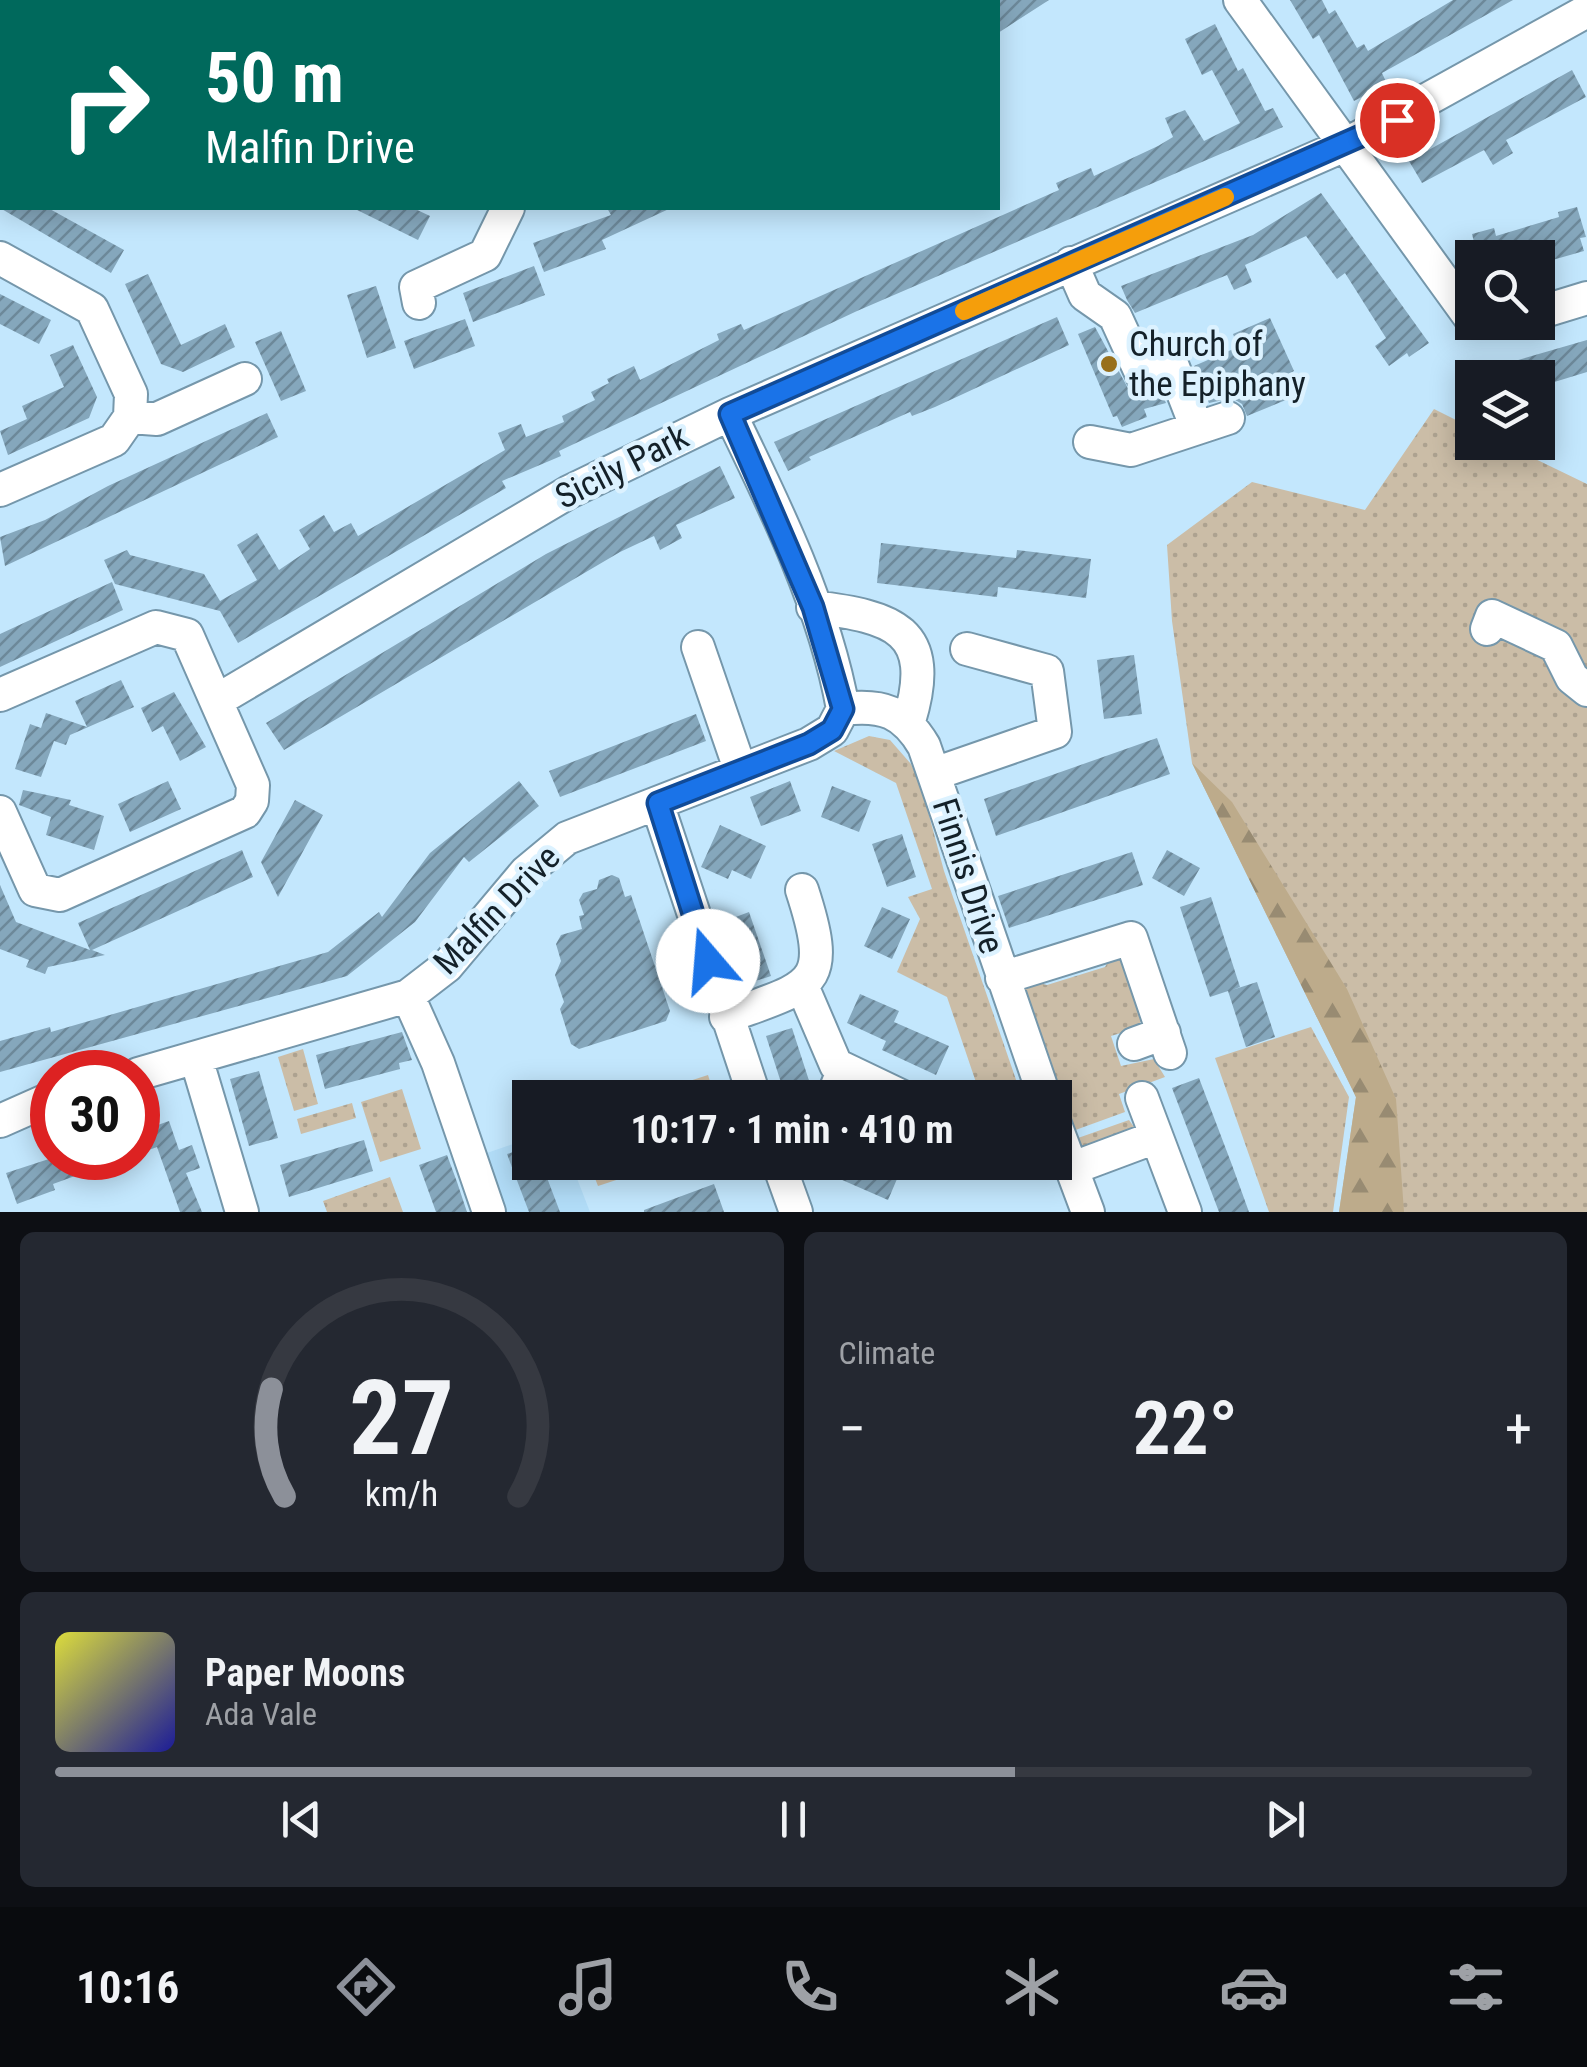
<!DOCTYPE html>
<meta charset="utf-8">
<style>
:root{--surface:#171b24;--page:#242831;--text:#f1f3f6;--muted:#9ea1a6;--line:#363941;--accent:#8c9099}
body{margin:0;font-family:"Roboto Condensed",sans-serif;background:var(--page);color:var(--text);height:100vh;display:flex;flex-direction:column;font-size:38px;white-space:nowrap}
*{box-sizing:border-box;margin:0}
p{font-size:32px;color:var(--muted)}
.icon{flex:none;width:55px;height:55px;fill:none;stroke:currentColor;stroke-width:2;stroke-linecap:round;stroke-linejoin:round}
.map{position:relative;height:1212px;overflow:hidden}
.panel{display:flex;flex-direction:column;gap:20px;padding:20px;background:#0d0f14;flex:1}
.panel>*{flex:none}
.guide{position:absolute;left:0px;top:0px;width:1000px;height:210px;box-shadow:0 5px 25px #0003;background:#00695c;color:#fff;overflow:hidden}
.controls{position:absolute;left:1455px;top:240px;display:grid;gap:20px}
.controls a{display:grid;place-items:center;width:100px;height:100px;border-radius:0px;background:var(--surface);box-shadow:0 5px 25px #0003;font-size:50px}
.speed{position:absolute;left:30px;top:1050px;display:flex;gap:20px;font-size:50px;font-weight:700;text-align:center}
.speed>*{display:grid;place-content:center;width:130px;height:130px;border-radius:50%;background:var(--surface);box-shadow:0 5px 25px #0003;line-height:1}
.speed .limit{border:15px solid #d22;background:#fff;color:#111}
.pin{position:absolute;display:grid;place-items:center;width:85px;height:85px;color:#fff;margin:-42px;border:5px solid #fff;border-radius:50%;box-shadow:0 2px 10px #0007}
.me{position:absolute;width:110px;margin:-55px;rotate:342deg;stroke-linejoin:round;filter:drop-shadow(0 0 8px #0008)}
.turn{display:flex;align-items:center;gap:35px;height:210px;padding:0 40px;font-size:45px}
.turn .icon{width:130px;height:130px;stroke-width:2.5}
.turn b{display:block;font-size:70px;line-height:85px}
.big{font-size:75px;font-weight:700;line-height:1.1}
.panel .widget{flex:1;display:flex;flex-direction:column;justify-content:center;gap:15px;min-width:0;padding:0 35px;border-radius:15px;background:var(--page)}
.panel .dial{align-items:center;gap:0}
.dial svg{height:260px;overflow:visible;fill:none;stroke:var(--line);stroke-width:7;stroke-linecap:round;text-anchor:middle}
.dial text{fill:var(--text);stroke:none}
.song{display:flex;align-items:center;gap:30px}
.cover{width:120px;height:120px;border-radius:15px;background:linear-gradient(135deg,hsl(60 70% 55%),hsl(240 70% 35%))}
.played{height:10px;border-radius:5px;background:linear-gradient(90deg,var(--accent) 65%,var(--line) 65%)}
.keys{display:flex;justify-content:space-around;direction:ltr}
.heat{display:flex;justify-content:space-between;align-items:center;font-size:55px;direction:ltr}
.panel .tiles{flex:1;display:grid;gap:20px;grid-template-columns:1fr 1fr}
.widget:last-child{grid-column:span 2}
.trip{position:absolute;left:512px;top:1080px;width:560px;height:100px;border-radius:0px;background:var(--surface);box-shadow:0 5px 25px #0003;font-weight:700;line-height:100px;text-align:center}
.tabs{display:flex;height:160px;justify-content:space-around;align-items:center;background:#090b0e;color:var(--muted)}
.tabs .icon{width:70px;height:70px}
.tabs .current{color:var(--accent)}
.tabs b{font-size:45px;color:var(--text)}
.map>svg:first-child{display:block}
.built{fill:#b2ddf8}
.grass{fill:url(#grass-dots)}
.forest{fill:url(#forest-firs)}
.garden{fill:#cbbda7}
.building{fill:url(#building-hatch)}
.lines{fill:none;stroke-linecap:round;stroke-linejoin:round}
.minor-casing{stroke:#7597ab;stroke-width:36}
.minor{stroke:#fff;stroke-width:32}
.route-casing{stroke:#114b97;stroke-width:25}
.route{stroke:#1a73e8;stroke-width:18}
.slow{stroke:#f59e0b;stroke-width:18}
.poi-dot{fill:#98701c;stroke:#dcf2ff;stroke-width:4}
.labels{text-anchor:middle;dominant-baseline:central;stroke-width:9;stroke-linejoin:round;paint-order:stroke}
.poi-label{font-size:35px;fill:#142129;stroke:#dcf2ff;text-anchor:start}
.street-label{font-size:35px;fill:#142129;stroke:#dcf2ff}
</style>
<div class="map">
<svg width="1587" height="1212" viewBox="0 0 1587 1212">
<defs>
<pattern id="grass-dots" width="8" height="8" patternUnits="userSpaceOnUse" patternTransform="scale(2.5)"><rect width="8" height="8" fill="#cbbda7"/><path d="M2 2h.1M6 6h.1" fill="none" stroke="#ada290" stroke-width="1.8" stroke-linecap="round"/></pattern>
<pattern id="forest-firs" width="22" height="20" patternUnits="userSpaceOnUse" patternTransform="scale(2.5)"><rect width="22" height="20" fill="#bdab8b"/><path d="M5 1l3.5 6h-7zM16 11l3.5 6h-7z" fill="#988b72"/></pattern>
<pattern id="building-hatch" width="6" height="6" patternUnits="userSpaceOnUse" patternTransform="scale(2.5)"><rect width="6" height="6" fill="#85a7bc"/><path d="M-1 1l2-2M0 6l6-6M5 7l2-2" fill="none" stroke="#6c8899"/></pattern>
</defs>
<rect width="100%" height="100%" fill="#c3e7fd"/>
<path class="built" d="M530 1138V1162L571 1163 590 1212H506L484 1154Z"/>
<path class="grass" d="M1434 409 1472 428V442L1502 443 1587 484V1212H1339L1356 1097 1192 763 1172 621 1167 545 1252 482 1365 510Z
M869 736 890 740 911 764 922 789 944 871 1022 1097H981L947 997 897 972 920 919 908 897 932 889 896 783 834 751Z
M1111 957 1123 960 1144 1016 1137 1028 1111 1036 1121 1066 1154 1059 1165 1077 1119 1094 1125 1112 1070 1132 1023 1001V989L1034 982 1047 985 1105 967Z
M1311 1027 1349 1097 1333 1212H1269L1215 1058Z
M303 1049 318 1104 294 1111 278 1057Z
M402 1089 421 1149 380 1162 361 1102Z
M352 1103 356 1118 301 1134 297 1119Z
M1129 1120 1134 1127C1124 1142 1099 1151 1082 1146L1078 1138Z
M390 1177 403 1212H327L323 1201Z"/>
<path class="forest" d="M1192 763 1232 802 1347 989 1396 1099 1404 1212H1339L1356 1097Z"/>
<path class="garden" d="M708 1075 715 1097H640Z
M589 1163V1162L668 1163 598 1186Z"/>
<path class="building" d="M998 0H1049L998 33Z
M1290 0H1322L1329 14 1335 10 1357 48 1364 44 1368 51 1453 0H1513L1382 73 1387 84 1354 101 1319 35 1313 39Z
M1215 24 1238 71 1243 68 1265 111 1273 108 1283 127 857 311 559 451 561 456 502 481 506 488 238 643 220 611 115 584 104 560 127 550 130 555 204 574 220 601 257 580 237 545 257 533 279 570 310 549 299 530 324 515 334 532 351 523 358 536 505 450 498 433 521 424 526 437 564 422 562 416 595 400 591 392 609 383 607 379 634 366 640 380 719 340 717 334 741 324 744 330 1059 190 1056 183 1091 168 1094 176 1158 146 1173 137 1165 118 1185 110 1204 141 1240 123 1212 70 1202 75 1185 39Z
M1572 70 1586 97 1506 140 1513 153 1493 165 1484 150 1422 183 1409 161Z
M1321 193 1429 343 1409 357 1407 353 1389 366 1375 346 1386 338 1345 273 1337 279 1306 236 1245 265 1252 282 1234 290 1227 275 1135 313 1127 300 1121 286 1253 235Z
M1577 207 1586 237 1580 238 1584 251 1542 263 1540 258H1478L1472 234 1494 228 1496 236 1559 217 1558 212Z
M0 208H48L124 250 111 273Z
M353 208H413L430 216 418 240Z
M607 208H671L602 240 606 249 544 272 533 243 611 215Z
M534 266 545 295 473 322 463 293Z
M148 274 181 345 225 324 235 347 183 372 161 364 125 284Z
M376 286 396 348 367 358 347 295Z
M0 294 51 320 39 344 0 324Z
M1057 317 1069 345 935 407 912 416 910 412 809 457 811 460 788 471 774 442Z
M1270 318 1294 371 1288 374 1298 395 1247 416 1242 404 1232 398 1209 403 1194 366 1238 347 1233 334Z
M465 319 475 346 414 369 404 341Z
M1095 327 1130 392 1141 397 1161 392 1166 403 1144 409 1147 417 1122 427 1117 416 1113 417 1078 334Z
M281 331 306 391 281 401 255 342Z
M1587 340V372L1538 387V378H1478L1477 372Z
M73 345 97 397 89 418 8 455 0 431 27 419 22 406 64 387 50 355Z
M267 413 278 437 5 566 0 537 45 520 108 486Z
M720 466 735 498 676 525 682 538 660 550 654 536 620 552 284 750 266 723 546 554Z
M881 543 1016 558 1017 550 1091 559 1086 598 998 587 997 597 877 583Z
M112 582 123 610 0 667V634Z
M1134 655 1142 714 1104 719 1097 660Z
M121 680 134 707 70 735 66 745 54 741 41 777 15 769 30 724 41 728 46 713 87 727 75 701Z
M174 692 206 747 180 761 163 726 152 732 141 708Z
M696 714 706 741 560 797 549 771Z
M1157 738 1170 774 996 836 984 799Z
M168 781 181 809 130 832 118 804Z
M519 781 539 806 469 862 464 857 415 922 347 976 0 1072V1041L50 1027 51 1032 328 952 379 912 382 917 430 853Z
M790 781 801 811 761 826 750 797Z
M832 786 871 801 859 832 821 817Z
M23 790 71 800 69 805 104 816 94 850 46 835 51 817 19 805Z
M295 800 323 815 278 897 261 862Z
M720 825 766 846 751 879 732 870 728 879 701 867Z
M902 834 916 877 887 887 872 844Z
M242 850 253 877 92 950 105 955 48 967 45 974 26 967 29 960 0 949V885L16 922 90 950 78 923Z
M1167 850 1200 868 1184 896 1152 878Z
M1132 852 1143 885 1009 928 998 896Z
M612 875 619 878 625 897 631 895 670 1011 666 1021 579 1049 571 1044 560 1009 564 1002 555 975 561 961 556 944 561 935 582 929 579 916 584 915 579 900 583 893 597 889 599 880Z
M1211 897 1240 987 1232 990 1257 982 1275 1037 1246 1047 1228 991 1210 997 1180 907Z
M882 907 910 919 892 959 864 946Z
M749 912 771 976 746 984 725 921Z
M860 994 899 1011 894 1022 949 1046 936 1075 882 1050 886 1041 847 1023Z
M792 1028 813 1093 812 1098H786L766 1036Z
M402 1032 412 1060 399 1063 400 1069 325 1089 316 1055Z
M259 1071 278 1138 249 1146 230 1079Z
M1199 1078 1232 1165 1249 1212H1219L1205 1175 1172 1088Z
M169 1121 179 1150 192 1145 200 1168 186 1173 202 1212H180L157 1147 138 1154V1132Z
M364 1140 373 1171 289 1197 280 1165Z
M530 1146V1162H541L560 1212H529L507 1154Z
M447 1155 457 1182 467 1212H436L419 1165Z
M52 1158H119V1160L53 1184 55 1190 17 1204 6 1173Z
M839 1162H880L900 1172 888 1200 833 1176Z
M714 1184 724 1212H644V1210Z"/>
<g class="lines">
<g class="minor-casing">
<path id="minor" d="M82 0 86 2
M1240 0 1472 320
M150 2 152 0
M910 2 914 0
M0 258 92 309 131 394 130 417 114 440 0 490
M1071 263 1085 295 1115 316 1143 377 1173 367 1196 426
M419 303 416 287 485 255 508 208
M1538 313 1587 298
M1476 322H1509
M130 417 157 419 245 379
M1090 442 1131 450 1228 418
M813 607C893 617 937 629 909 721
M1487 629 1492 616 1556 646 1572 678 1587 690
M698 647 740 769
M0 695 156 627 187 635 253 785 252 801 245 812 60 895 35 890 0 812
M216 701 569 492 730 414 1345 145 1587 11
M843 709C883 704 904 712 924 746L1045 1098
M934 774 1055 732 1047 671 967 649
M657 803 755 1098
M1002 978 1131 938 1170 1053
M803 988 836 1065 905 1098
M408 996 438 1063 489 1212
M726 1017C812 985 834 988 802 890
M1134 1044 1164 1033
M196 1058 242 1212
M138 1074 408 996 447 966 526 872 567 838 809 744 832 730 843 709C825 608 775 506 730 414
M832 1098 844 1069
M1142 1098 1185 1212
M0 1121 52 1098
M1055 1124 1088 1212
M778 1162 796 1212
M1073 1168 1156 1137"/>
</g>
<use href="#minor" class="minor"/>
</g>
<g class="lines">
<g class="route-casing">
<path id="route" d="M708 961 658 803 809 744 832 730 843 709 813 607 730 414 1397 120"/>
</g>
<use href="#route" class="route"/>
<path class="slow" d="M964 311 1225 197"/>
</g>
<circle class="poi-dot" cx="1109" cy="364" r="10"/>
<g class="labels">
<g class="poi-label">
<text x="1129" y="344">Church of<tspan x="1129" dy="40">the Epiphany</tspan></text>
</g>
<g class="street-label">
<text transform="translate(622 467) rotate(-27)">Sicily Park</text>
<text transform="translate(968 876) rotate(72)">Finnis Drive</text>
<text transform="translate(497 910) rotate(-46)">Malfin Drive</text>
</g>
</g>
</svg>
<div class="controls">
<a><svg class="icon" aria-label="search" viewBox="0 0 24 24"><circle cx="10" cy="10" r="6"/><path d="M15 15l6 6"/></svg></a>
<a><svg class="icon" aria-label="layers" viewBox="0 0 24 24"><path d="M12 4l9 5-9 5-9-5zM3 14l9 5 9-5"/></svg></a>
</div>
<div class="speed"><div class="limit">30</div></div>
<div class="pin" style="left:1397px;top:120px;background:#d93025"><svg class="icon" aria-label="arrive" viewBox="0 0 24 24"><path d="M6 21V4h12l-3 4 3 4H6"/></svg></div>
<svg class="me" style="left:708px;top:961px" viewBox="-20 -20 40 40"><circle r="19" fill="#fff"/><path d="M0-13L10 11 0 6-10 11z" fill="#1a73e8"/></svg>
<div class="trip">10:17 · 1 min · 410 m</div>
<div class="guide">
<div class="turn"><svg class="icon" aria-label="right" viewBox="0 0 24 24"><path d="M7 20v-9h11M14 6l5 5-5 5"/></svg><div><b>50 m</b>Malfin Drive</div></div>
</div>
</div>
<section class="panel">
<div class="tiles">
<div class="widget dial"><svg viewBox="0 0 100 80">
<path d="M14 69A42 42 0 1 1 86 69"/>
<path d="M14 69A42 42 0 0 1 10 36" stroke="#8c9099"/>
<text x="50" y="56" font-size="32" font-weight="700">27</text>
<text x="50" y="72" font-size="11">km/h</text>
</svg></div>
<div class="widget"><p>Climate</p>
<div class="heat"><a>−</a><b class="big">22°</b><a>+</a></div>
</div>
<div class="widget">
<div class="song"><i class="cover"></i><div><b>Paper Moons</b><p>Ada Vale</p></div></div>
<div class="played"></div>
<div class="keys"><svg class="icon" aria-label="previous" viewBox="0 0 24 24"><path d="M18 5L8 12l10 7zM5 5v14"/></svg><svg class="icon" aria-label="pause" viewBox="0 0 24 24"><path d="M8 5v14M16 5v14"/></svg><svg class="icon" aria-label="next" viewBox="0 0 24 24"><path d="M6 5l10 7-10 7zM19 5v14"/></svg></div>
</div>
</div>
</section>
<nav class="tabs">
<b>10:16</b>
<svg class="icon current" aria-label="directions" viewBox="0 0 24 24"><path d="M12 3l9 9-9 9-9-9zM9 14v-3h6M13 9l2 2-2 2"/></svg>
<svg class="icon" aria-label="music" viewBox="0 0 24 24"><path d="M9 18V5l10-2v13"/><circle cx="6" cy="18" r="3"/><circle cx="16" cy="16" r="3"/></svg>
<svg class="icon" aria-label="phone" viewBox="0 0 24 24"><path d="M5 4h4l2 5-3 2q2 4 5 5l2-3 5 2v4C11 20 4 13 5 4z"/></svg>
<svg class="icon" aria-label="climate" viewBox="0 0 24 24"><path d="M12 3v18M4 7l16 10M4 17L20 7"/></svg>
<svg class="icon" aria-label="car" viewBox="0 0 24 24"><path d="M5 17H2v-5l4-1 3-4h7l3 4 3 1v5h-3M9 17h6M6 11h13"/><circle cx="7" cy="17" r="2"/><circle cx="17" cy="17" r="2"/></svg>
<svg class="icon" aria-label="filters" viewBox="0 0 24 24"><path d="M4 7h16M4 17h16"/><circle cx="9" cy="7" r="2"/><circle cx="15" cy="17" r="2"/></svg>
</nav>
